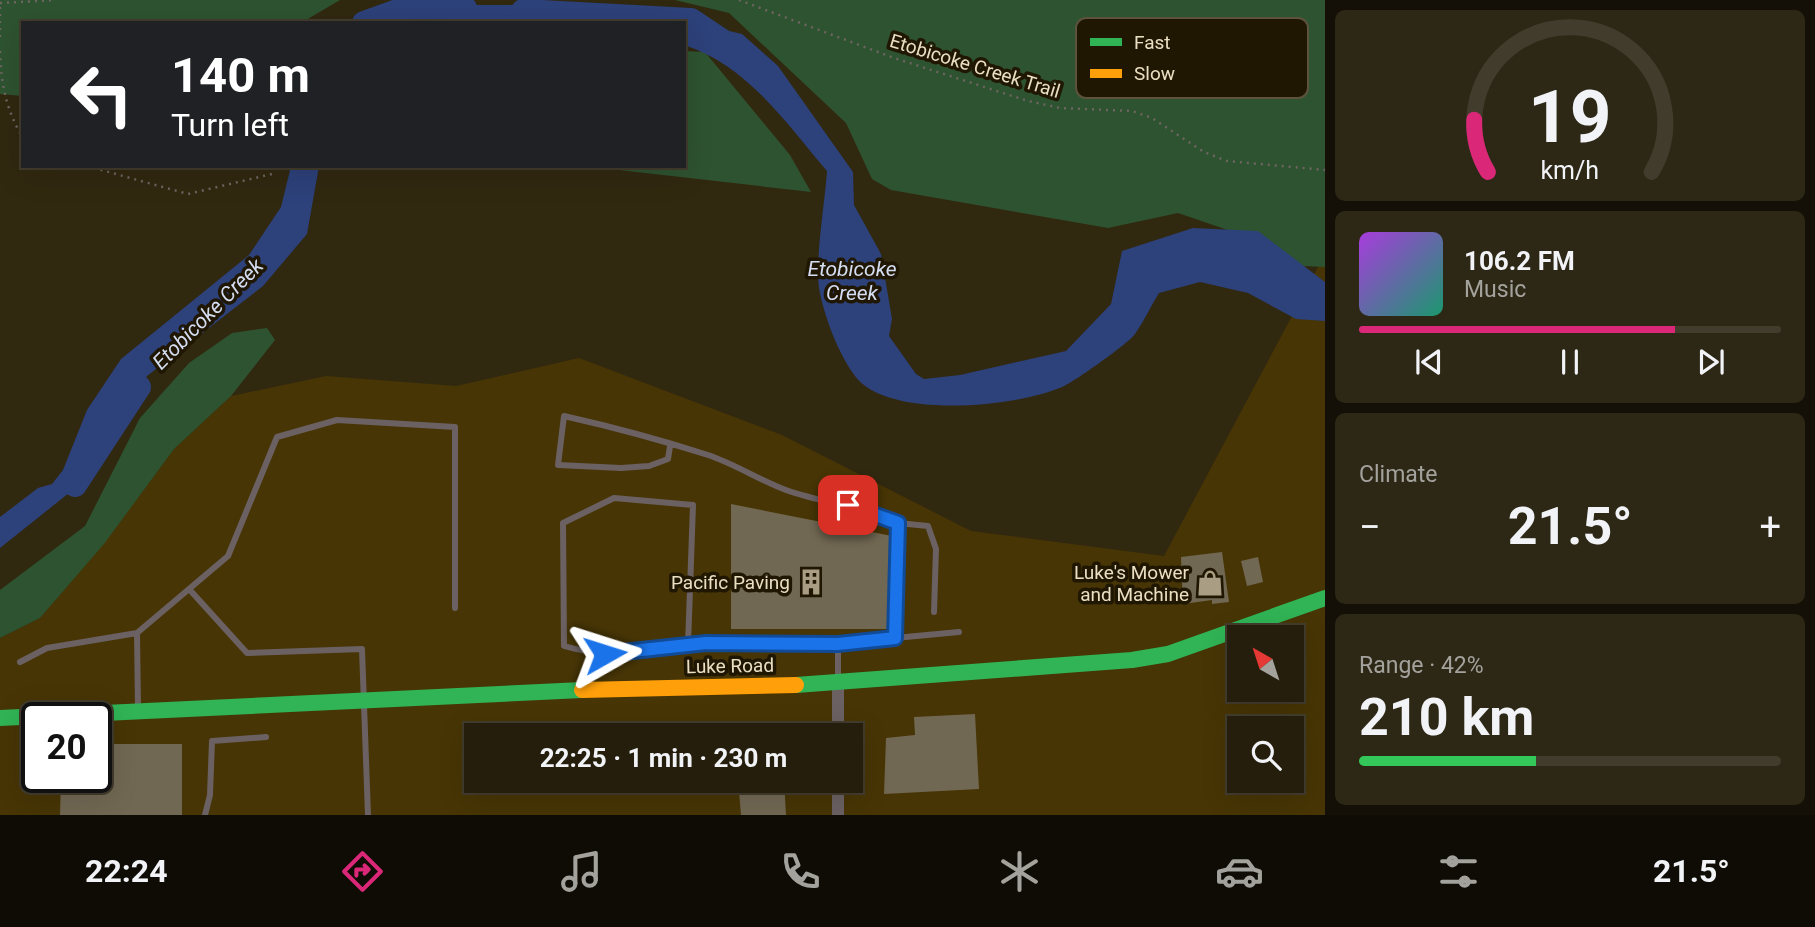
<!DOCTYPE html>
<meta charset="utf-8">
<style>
:root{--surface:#251e0c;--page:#2d2715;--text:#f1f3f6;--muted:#a3a29d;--line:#423c2d;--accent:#db2777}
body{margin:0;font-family:Roboto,sans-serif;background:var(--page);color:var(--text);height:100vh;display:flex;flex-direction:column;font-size:26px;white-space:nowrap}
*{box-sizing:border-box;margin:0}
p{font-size:23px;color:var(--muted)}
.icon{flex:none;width:38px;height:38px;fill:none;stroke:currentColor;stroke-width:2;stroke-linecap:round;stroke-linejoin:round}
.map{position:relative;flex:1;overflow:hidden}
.sheet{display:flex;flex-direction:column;gap:10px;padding:10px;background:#141007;width:490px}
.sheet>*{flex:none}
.guide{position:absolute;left:21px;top:21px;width:665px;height:147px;border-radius:0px;box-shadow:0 7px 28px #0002,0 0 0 2px var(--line);background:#202124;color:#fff;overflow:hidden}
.needle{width:46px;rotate:321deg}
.buttons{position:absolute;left:1227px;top:625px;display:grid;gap:14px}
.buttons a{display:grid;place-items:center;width:77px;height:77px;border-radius:0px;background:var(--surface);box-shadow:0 7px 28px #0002,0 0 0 2px var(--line);font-size:35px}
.speed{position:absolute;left:21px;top:702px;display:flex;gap:14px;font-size:35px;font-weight:700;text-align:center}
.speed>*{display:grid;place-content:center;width:91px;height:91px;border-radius:50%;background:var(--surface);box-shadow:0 7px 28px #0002,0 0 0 2px var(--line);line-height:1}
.speed .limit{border:4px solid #111;border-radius:10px;background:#fff;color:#111}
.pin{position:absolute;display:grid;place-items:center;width:60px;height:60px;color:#fff;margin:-30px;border-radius:14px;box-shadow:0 4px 10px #0006}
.me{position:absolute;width:77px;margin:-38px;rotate:84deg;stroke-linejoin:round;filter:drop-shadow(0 0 5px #0008)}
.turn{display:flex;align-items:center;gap:24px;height:147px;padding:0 35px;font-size:32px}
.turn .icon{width:91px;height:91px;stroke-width:2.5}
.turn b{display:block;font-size:49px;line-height:60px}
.big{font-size:52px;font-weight:700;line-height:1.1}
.sheet .widget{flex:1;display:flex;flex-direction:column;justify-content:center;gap:10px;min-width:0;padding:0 24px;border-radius:10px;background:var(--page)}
.sheet .dial{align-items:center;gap:0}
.dial svg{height:182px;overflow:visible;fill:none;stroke:var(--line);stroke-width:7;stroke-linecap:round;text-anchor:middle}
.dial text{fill:var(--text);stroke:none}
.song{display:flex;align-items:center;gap:21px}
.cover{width:84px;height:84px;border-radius:10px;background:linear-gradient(135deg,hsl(280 70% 55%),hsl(160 70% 35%))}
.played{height:7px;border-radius:4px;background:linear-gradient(90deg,var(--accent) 75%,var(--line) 75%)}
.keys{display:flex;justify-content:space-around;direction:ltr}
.heat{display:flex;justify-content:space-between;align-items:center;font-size:38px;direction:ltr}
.charge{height:10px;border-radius:5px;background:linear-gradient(90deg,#34c759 42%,var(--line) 0)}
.trip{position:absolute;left:464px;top:723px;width:399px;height:70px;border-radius:0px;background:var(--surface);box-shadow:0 7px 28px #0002,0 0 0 2px var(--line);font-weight:700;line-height:70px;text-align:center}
.dock{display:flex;height:112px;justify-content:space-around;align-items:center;background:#0f0c05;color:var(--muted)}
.dock .icon{width:49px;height:49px}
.dock .on{color:var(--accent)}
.dock b{font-size:32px;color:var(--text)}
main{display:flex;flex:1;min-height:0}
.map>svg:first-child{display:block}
.built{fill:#473505;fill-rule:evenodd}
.green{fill:#2e5330}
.water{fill:#2d417a}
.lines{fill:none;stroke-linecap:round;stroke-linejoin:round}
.river{stroke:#2d417a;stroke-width:24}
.building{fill:#716853}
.path{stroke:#6d6560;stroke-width:2.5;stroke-dasharray:2 5;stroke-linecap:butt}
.lane{stroke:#6b6162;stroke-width:6}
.street{stroke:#6b6162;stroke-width:12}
.fast{stroke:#30b455;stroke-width:16}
.slow{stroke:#ff9f0a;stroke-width:16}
.route-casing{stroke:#114b97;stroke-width:18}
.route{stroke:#1a73e8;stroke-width:12}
.labels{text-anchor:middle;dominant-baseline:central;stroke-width:7;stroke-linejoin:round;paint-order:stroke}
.street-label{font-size:19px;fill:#eadec3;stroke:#201703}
.poi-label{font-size:19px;fill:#eadec3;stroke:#201703;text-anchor:end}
.water-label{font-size:21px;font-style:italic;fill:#d4ddf1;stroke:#201703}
.key{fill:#201703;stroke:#5d533d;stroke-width:2}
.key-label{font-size:19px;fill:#eadec3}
</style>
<main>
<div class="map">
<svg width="1325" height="815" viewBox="0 0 1325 815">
<rect width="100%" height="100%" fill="#312810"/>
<path class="built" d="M1325 254V815H0V638L40 618 104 543 174 449 231 396 326 376 456 386 579 358 782 435 971 531 1164 556ZM1239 637H1292V690H1239ZM37 718H96V777H37ZM1239 728H1292V780H1239ZM476 735H850V780H476Z"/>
<path class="green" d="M0 0H340L301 23H23V96L0 94Z
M675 0H1325V267L1303 266 1260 241 1178 213 1108 228 891 190 872 179 846 123 729 13Z
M684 51 705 52 790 155 811 192 584 166H684Z
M267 328 275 340 231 396 174 449 104 544 40 618 0 638V590L85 526 140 418 189 363 232 333Z"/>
<path class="water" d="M442 5H513L602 21 673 18 742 34 778 66 853 172 854 205 881 254 892 319 889 336 916 374 924 379 960 375 1066 351 1111 304 1122 251 1193 228 1258 231 1325 282V321L1296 319 1248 293 1200 282 1159 293C1151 306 1144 321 1135 334 1129 343 1074 382 1062 387 1017 407 887 420 855 376 838 353 824 316 819 288 815 261 825 201 827 171 786 123 747 65 684 45V23H349L359 16Z
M291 166H319L307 234 263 286 147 376 138 395 98 441 88 472 74 489 0 548V517L38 488 52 484 63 470 87 410 121 359 249 255 281 207Z"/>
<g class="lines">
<path class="river" d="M523 11 691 20 724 42
M364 23 414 5 465 8
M75 485 139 387"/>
</g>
<path class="building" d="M731 504 892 536 890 629H731Z
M1222 552 1229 602 1212 604V600L1183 604 1181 557Z
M1258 557 1263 582 1247 586 1241 561Z
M975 714 979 789 884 794 886 738 915 735 914 717Z
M96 744H182V815H60L61 777H96Z
M738 780H784L786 815H741Z"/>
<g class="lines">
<path class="path" d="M739 0 894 58 1028 101 1060 108 1132 111 1152 118 1204 152 1227 161 1325 170
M0 3 56 0
M0 37V3
M0 51C1 84 6 110 23 138
M87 166 188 194 276 173"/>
<path class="lane" d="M670 446 668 459 649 466 621 468 558 465 564 416C613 427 661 440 708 455 735 464 759 480 786 490 823 503 861 507 898 523L895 638 838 644V682
M898 523 928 526 936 549 934 612
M189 589 247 653 362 649 368 815
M137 633 228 556 277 437 337 420 455 427V608
M895 638 959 632
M688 645 693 505 614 498 563 523 564 646C610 660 659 648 706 643L838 644
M20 662 47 648 137 633 138 709
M205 815 210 795 212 741 266 737"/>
<path class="street" d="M838 684V735
M838 780V815"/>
<path class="fast" d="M796 685 1132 660 1168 654 1325 598
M0 718 582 690"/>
<path class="slow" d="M582 690 796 685"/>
</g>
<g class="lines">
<g class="route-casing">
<path id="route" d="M605 654 706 643 838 644 895 638 898 523 848 505"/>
</g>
<use href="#route" class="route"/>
</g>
<defs>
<g id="building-bare" transform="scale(2.1)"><path d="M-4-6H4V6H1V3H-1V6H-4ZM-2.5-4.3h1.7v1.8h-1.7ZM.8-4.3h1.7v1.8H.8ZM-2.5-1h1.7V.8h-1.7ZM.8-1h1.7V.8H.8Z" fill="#a99e84" stroke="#201703" stroke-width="2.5" paint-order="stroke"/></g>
<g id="shop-bare" transform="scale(2.1)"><path d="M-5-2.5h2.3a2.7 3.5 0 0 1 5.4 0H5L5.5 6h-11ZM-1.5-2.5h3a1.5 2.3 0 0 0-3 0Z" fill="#a99e84" stroke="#201703" stroke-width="2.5" paint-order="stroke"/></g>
</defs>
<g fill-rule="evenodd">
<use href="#building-bare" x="811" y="582"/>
<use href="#shop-bare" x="1210" y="583"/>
</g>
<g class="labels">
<g class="street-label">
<text transform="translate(975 66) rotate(17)">Etobicoke Creek Trail</text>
<text transform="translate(730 666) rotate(-1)">Luke Road</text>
</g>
<g class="poi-label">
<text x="1189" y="572">Luke's Mower<tspan x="1189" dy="22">and Machine</tspan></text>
<text x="790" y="582">Pacific Paving</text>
</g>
<g class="water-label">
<text x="852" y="269">Etobicoke<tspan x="852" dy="24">Creek</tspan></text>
<text transform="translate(208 314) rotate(-45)">Etobicoke Creek</text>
</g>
</g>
<rect x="1076" y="18" width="232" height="80" rx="10" class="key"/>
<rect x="1090" y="38" width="32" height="8" fill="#30b455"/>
<rect x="1090" y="69" width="32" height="9" fill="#ff9f0a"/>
<g class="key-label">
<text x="1134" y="49">Fast</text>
<text x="1134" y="80">Slow</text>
</g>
</svg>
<div class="buttons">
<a><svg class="needle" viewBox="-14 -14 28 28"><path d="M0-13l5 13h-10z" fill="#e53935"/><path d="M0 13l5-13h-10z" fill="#a3a29d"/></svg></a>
<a><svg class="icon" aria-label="search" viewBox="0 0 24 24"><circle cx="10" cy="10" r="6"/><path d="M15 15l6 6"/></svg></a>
</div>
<div class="speed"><div class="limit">20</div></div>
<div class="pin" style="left:848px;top:505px;background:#d93025"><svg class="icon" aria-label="arrive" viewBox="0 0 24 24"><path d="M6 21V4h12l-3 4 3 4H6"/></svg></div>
<svg class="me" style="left:605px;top:654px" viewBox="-20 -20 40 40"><path d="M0-17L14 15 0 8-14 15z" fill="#1a73e8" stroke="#fff" stroke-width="4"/></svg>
<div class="trip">22:25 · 1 min · 230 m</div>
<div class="guide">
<div class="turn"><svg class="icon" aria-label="left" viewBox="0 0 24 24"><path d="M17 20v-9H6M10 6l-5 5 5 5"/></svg><div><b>140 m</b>Turn left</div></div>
</div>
</div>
<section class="sheet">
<div class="widget dial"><svg viewBox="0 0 100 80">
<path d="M14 69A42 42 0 1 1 86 69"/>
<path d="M14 69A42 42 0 0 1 8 46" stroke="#db2777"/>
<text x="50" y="56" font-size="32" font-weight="700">19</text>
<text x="50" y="72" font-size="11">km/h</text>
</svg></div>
<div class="widget">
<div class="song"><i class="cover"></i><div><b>106.2 FM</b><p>Music</p></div></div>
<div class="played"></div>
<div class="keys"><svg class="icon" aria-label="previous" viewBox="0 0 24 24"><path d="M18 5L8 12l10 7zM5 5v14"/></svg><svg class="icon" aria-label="pause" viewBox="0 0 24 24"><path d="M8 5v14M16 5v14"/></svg><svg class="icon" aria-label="next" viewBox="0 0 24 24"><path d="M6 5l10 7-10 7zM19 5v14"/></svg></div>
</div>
<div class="widget"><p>Climate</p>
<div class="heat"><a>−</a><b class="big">21.5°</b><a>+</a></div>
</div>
<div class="widget"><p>Range · 42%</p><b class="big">210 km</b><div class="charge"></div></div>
</section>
</main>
<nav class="dock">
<b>22:24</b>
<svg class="icon on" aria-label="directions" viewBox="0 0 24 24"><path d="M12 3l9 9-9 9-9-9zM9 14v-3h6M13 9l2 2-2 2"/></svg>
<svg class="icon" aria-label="music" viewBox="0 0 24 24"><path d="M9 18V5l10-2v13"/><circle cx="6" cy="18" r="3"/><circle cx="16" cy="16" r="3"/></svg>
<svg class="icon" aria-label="phone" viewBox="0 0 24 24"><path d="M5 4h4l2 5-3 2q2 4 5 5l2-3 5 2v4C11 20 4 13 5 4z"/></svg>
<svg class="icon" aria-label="climate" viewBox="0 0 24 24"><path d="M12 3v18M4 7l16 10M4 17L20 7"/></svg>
<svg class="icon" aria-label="car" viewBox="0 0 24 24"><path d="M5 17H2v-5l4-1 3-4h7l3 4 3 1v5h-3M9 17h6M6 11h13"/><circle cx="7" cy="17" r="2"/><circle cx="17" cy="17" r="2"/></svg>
<svg class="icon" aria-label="filters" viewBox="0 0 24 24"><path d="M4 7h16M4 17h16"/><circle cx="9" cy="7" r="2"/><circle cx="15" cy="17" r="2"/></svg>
<b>21.5°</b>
</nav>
